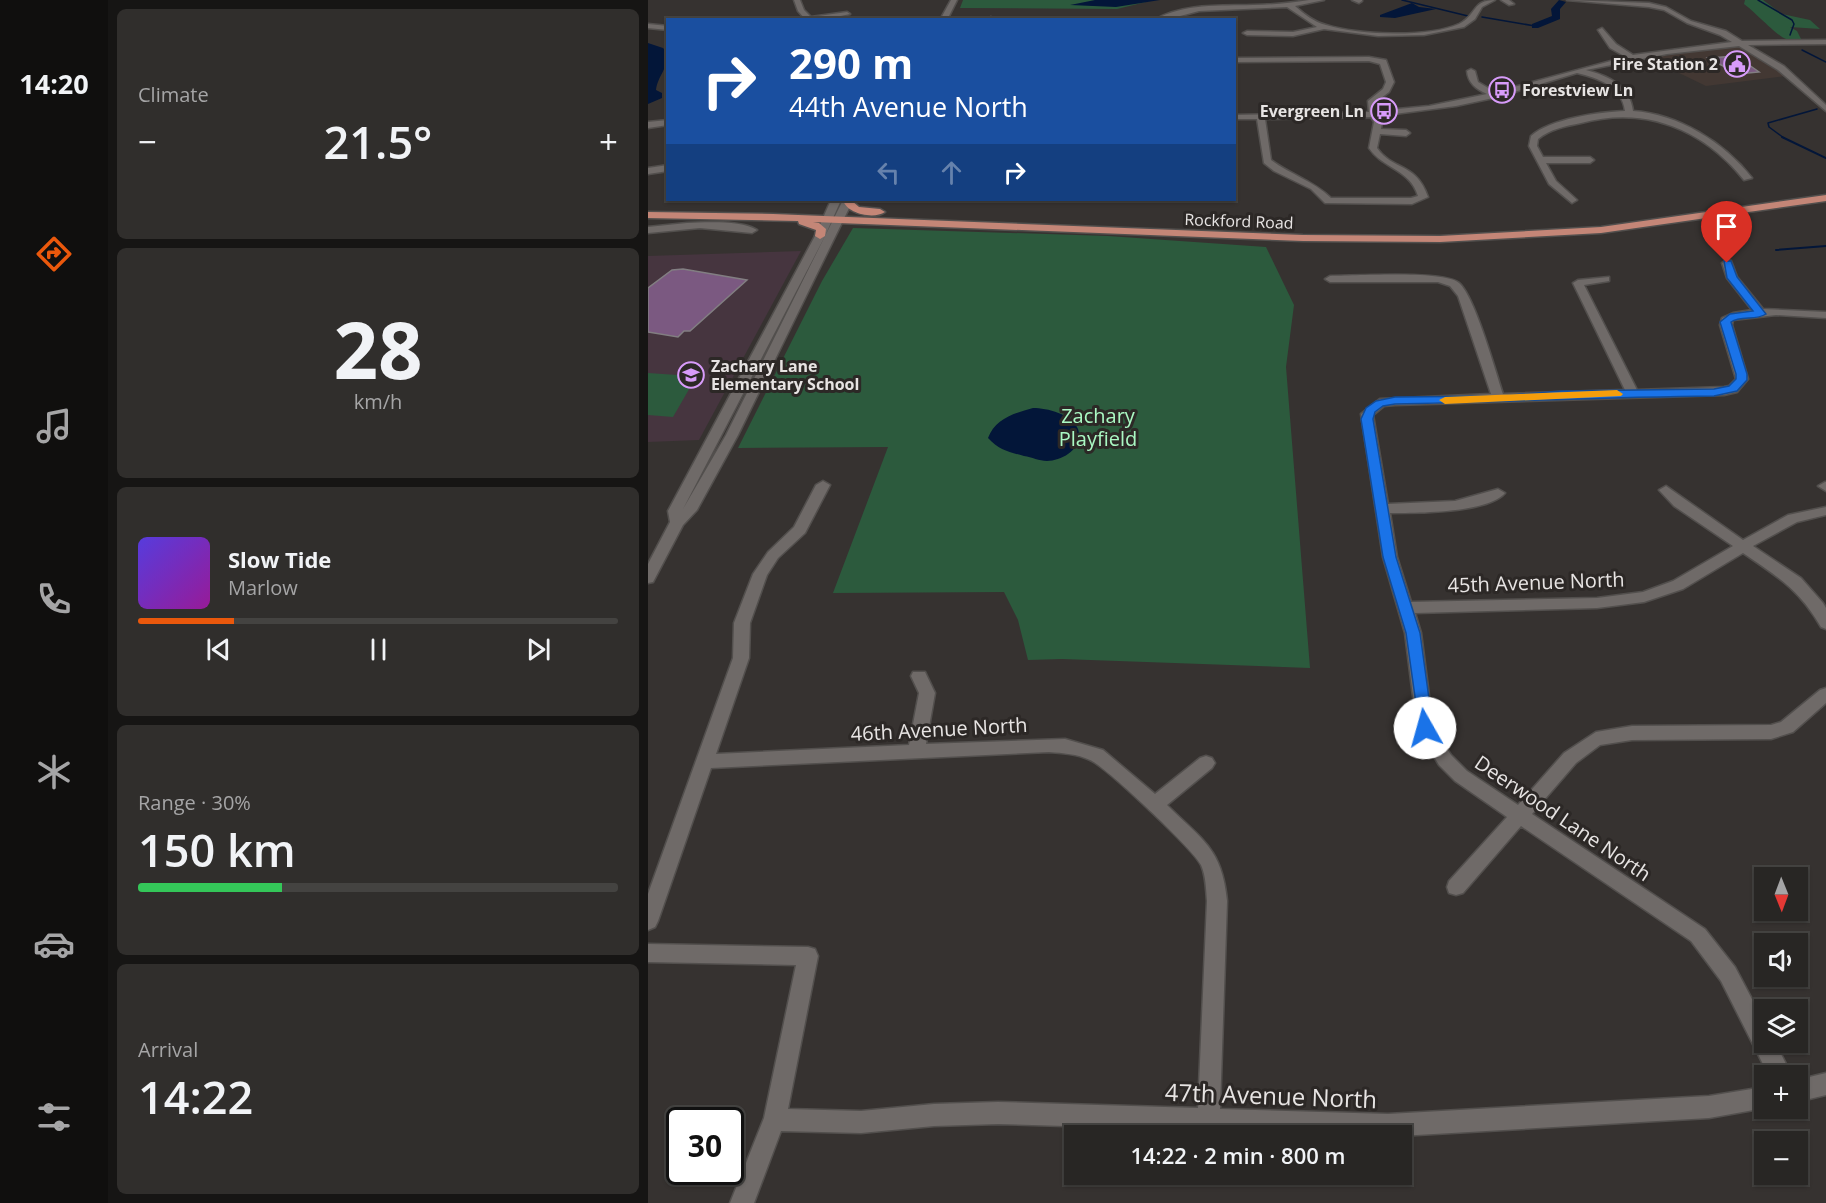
<!DOCTYPE html>
<meta charset="utf-8">
<style>
:root{--surface:#282624;--page:#302e2c;--text:#f1f3f6;--muted:#a5a5a6;--line:#444341;--accent:#ea580c}
body{margin:0;font-family:"Open Sans",sans-serif;background:var(--page);color:var(--text);height:100vh;display:flex;flex-direction:column;font-size:22px;white-space:nowrap}
*{box-sizing:border-box;margin:0}
p{font-size:20px;color:var(--muted)}
.icon{flex:none;width:33px;height:33px;fill:none;stroke:currentColor;stroke-width:2;stroke-linecap:round;stroke-linejoin:round}
.map{position:relative;flex:1;overflow:hidden}
.drawer{display:flex;flex-direction:column;gap:9px;padding:9px;background:#161514;width:540px}
.drawer>*{flex:none}
.hud{position:absolute;left:18px;top:18px;width:570px;height:183px;border-radius:0px;box-shadow:0 2px 4px #0004,0 0 0 2px var(--line);background:#1a4fa0;color:#fff;overflow:hidden}
.needle{width:39px;rotate:179deg}
.tools{position:absolute;left:1106px;top:867px;display:grid;gap:12px}
.tools a{display:grid;place-items:center;width:54px;height:54px;border-radius:0px;background:var(--surface);box-shadow:0 2px 4px #0004,0 0 0 2px var(--line);font-size:30px}
.speed{position:absolute;left:18px;top:1107px;display:flex;gap:12px;font-size:30px;font-weight:700;text-align:center}
.speed>*{display:grid;place-content:center;width:78px;height:78px;border-radius:50%;background:var(--surface);box-shadow:0 2px 4px #0004,0 0 0 2px var(--line);line-height:1}
.speed .limit{border:3px solid #111;border-radius:9px;background:#fff;color:#111}
.pin{position:absolute;display:grid;place-items:center;width:51px;height:51px;color:#fff;margin:-62px -26px;border-radius:50% 50% 50% 0;rotate:-45deg;box-shadow:0 0 6px #0007}
.pin .icon{rotate:45deg}
.me{position:absolute;width:66px;margin:-33px;rotate:353deg;stroke-linejoin:round;filter:drop-shadow(0 0 4px #0008)}
.turn{display:flex;align-items:center;gap:21px;height:126px;padding:0 24px;font-size:27px}
.turn .icon{width:78px;height:78px;stroke-width:2.5}
.turn b{display:block;font-size:42px;line-height:51px}
.lanes{display:flex;align-items:center;height:57px;padding:0 24px;background:#0003;justify-content:center;gap:30px;direction:ltr}
.lanes .off{opacity:.35}
.big{font-size:45px;font-weight:600;line-height:1.1}
.drawer .card{flex:1;display:flex;flex-direction:column;justify-content:center;gap:9px;min-width:0;padding:0 21px;border-radius:9px;background:var(--page)}
.drawer .dial{align-items:center;gap:0}
.dial b{font-size:78px;line-height:1}
.song{display:flex;align-items:center;gap:18px}
.cover{width:72px;height:72px;border-radius:9px;background:linear-gradient(135deg,hsl(250 70% 55%),hsl(300 70% 35%))}
.played{height:6px;border-radius:3px;background:linear-gradient(90deg,var(--accent) 20%,var(--line) 20%)}
.keys{display:flex;justify-content:space-around;direction:ltr}
.heat{display:flex;justify-content:space-between;align-items:center;font-size:33px;direction:ltr}
.charge{height:9px;border-radius:4px;background:linear-gradient(90deg,#34c759 30%,var(--line) 0)}
.trip{position:absolute;left:416px;top:1125px;width:348px;height:60px;border-radius:0px;background:var(--surface);box-shadow:0 2px 4px #0004,0 0 0 2px var(--line);font-weight:600;line-height:60px;text-align:center}
main{display:flex;flex:1;min-height:0}
.dock{display:flex;flex-direction:column;width:108px;justify-content:space-around;align-items:center;background:#100f0e;color:var(--muted)}
.dock .icon{width:42px;height:42px}
.dock .current{color:var(--accent)}
.dock b{font-size:27px;color:var(--text)}
.map>svg:first-child{display:block}
.built{fill:#433833}
.education{fill:#46353f}
.green{fill:#2c5a3d}
.water{fill:#031639}
.lines{fill:none;stroke-linecap:round;stroke-linejoin:round}
.stream-far1{stroke:#031639;stroke-width:1.5}
.stream{stroke:#031639;stroke-width:2}
.river{fill:#031639;fill-rule:evenodd}
.building{fill:#7b5981;stroke:#827e82;stroke-width:1.5}
.minor-casing{stroke:#524f4d;stroke-width:3}
.major-casing{stroke:#524f4d;stroke-width:3}
.minor{fill:#6f6a68;fill-rule:evenodd}
.major{fill:#c48677;fill-rule:evenodd}
.route{fill:#1a73e8;stroke:#114b97;stroke-width:1.5}
.slow{fill:#f59e0b}
.labels{text-anchor:middle;dominant-baseline:central;stroke-width:6;stroke-linejoin:round;paint-order:stroke}
.far-poi-label{font-size:16px;font-weight:bold;fill:#e7e4e3;stroke:#2c2826;text-anchor:end}
.far-street-label{font-size:16px;fill:#e7e4e3;stroke:#2c2826}
.park-label{font-size:20px;fill:#aaf8c3;stroke:#2c2826}
.street-label{font-size:20px;fill:#e7e4e3;stroke:#2c2826}
.near-street-label{font-size:24px;fill:#e7e4e3;stroke:#2c2826}
</style>
<main>
<nav class="dock">
<b>14:20</b>
<svg class="icon current" aria-label="directions" viewBox="0 0 24 24"><path d="M12 3l9 9-9 9-9-9zM9 14v-3h6M13 9l2 2-2 2"/></svg>
<svg class="icon" aria-label="music" viewBox="0 0 24 24"><path d="M9 18V5l10-2v13"/><circle cx="6" cy="18" r="3"/><circle cx="16" cy="16" r="3"/></svg>
<svg class="icon" aria-label="phone" viewBox="0 0 24 24"><path d="M5 4h4l2 5-3 2q2 4 5 5l2-3 5 2v4C11 20 4 13 5 4z"/></svg>
<svg class="icon" aria-label="climate" viewBox="0 0 24 24"><path d="M12 3v18M4 7l16 10M4 17L20 7"/></svg>
<svg class="icon" aria-label="car" viewBox="0 0 24 24"><path d="M5 17H2v-5l4-1 3-4h7l3 4 3 1v5h-3M9 17h6M6 11h13"/><circle cx="7" cy="17" r="2"/><circle cx="17" cy="17" r="2"/></svg>
<svg class="icon" aria-label="filters" viewBox="0 0 24 24"><path d="M4 7h16M4 17h16"/><circle cx="9" cy="7" r="2"/><circle cx="15" cy="17" r="2"/></svg>
</nav>
<section class="drawer">
<div class="card"><p>Climate</p>
<div class="heat"><a>−</a><b class="big">21.5°</b><a>+</a></div>
</div>
<div class="card dial"><b>28</b><p>km/h</p></div>
<div class="card">
<div class="song"><i class="cover"></i><div><b>Slow Tide</b><p>Marlow</p></div></div>
<div class="played"></div>
<div class="keys"><svg class="icon" aria-label="previous" viewBox="0 0 24 24"><path d="M18 5L8 12l10 7zM5 5v14"/></svg><svg class="icon" aria-label="pause" viewBox="0 0 24 24"><path d="M8 5v14M16 5v14"/></svg><svg class="icon" aria-label="next" viewBox="0 0 24 24"><path d="M6 5l10 7-10 7zM19 5v14"/></svg></div>
</div>
<div class="card"><p>Range · 30%</p><b class="big">150 km</b><div class="charge"></div></div>
<div class="card"><p>Arrival</p><b class="big">14:22</b></div>
</section>
<div class="map">
<svg width="1178" height="1203" viewBox="0 0 1178 1203">
<rect width="100%" height="100%" fill="#363230"/>
<path class="built" d="M1089 46 1138 76 1058 86 1000 58Z"/>
<path class="education" d="M153 251 51 440 0 442V256Z"/>
<path class="green" d="M315 0H506L469 9 312 8Z
M1097 0H1115L1134 14 1162 20 1172 29 1142 27 1149 31 1153 39C1148 39 1142 40 1138 39 1129 36 1106 11 1096 4Z
M205 228 460 236 618 247 646 305 638 367 662 668 414 659 380 660 370 620 356 592 185 593 240 447 90 448 174 281Z
M0 373 44 376 47 379 25 417 0 415Z"/>
<path class="water" d="M447 0H512L468 7 422 5Z
M764 3 771 7 788 9 747 18 732 17V15Z
M0 43 15 48 20 53C20 69 10 75 8 90L14 93V98L0 104Z
M385 408C399 408 424 414 430 429 437 447 415 461 399 461 391 461 384 457 376 456 361 452 351 450 340 438 347 419 366 413 385 408Z"/>
<g class="lines">
<path class="stream-far1" d="M754 0 820 16
M1110 0 1144 20 1146 24 1142 35
M834 17 887 26
M1154 50 1178 62
M1136 138 1121 127 1120 123 1169 109"/>
<path class="stream" d="M1134 137 1178 158
M1128 250 1178 246"/>
<path class="river" d="M911 0 918 2 912 9V19L890 28H884V24L904 16 903 9Z"/>
</g>
<path class="building" d="M1088 56 1104 67 1111 72 1090 74 1060 58Z
M35 269 99 280 42 331H36L30 337 0 332V288L24 270Z"/>
<g class="lines">
<g class="minor-casing">
<path id="minor" d="M146 0H152L156 10 163 17 199 12 202 14 174 20H158L150 11Z
M303 0H309L299 20H292Z
M661 0H676L647 6C656 14 666 22 678 25 710 35 780 38 811 24 829 15 824 0 847 0L834 7 827 19 816 27 776 35 730 36 676 29 645 36 599 35 595 33 599 31 645 32 669 27 639 7 551 11 517 20H506C536 3 572 6 605 5 624 5 642 3 661 0Z
M704 0H714V1L711 3Z
M853 0H861L866 4 861 5Z
M919 0 1001 3 1018 7 1043 21 1078 31 1094 41 1178 40V44L1100 45 1136 66 1178 105V111L1130 70 1091 46 1019 54 938 70C961 76 982 86 985 111 1030 114 1076 142 1104 178L1096 180C1054 128 997 106 933 123 918 126 902 129 890 139L889 146 895 157H942L946 160 942 163H898L908 181 929 200 924 203 901 184 881 146 883 136C902 119 951 112 977 111 974 86 950 78 929 73L850 97 808 106 731 116 734 122 733 129 758 130 762 133 758 136 732 134 729 148C745 171 768 162 780 197L764 204 677 203 663 189 626 171 616 163 609 119H586V115L721 112 720 101 735 89 738 82 732 64 721 61 586 62V58L721 57 738 60 746 82 741 92 728 102 729 111 781 106 839 94C828 89 820 83 819 71L823 69 827 71 830 82 847 92 978 57 962 48 950 30 954 28 968 44 985 55 1084 42 1072 35 1039 23 1016 10 1001 7ZM723 117 726 122 721 148C735 169 762 169 770 196L763 198H683C664 180 643 175 623 160L617 119Z
M343 17 346 20H339Z
M0 24 20 26V30L0 28Z
M20 120V125L0 128V122Z
M20 165V171L0 174V168Z
M183 200H193L177 236 35 509 78 435 195 200H205L90 435 49 510 35 525 5 582 0 583V564L22 522 20 511 167 236Z
M39 223C57 222 94 220 109 230L104 233 52 228 0 233V227Z
M1079 260 1083 261 1089 277 1115 309 1178 312V318L1128 315 1085 320 1084 325 1100 379 1089 392 1076 395 747 405 736 406 725 415 740 504 807 501 850 489 857 493C840 513 768 513 742 513L749 557 763 602 949 598 995 592 1025 581 1085 546 1026 506 1011 490 1018 486 1095 540 1140 515 1178 507V515L1149 522 1105 546 1153 578 1175 603 1178 608V629L1173 627C1151 589 1130 577 1095 553L1035 589 996 602 949 608 767 613 773 633 785 727 803 755 819 771 870 805 916 753 948 732 984 726 1123 725 1133 722 1172 690 1178 688V703L1145 732 1123 739 984 740 952 745 928 763 884 814 1057 929 1087 967 1116 1022V1042H1127L1144 1076H1121L1073 981 1043 941 873 826 815 893 808 895 801 893 799 887 801 881 859 817 807 781 791 765 769 728 757 633 735 557 713 414 732 399 843 394 810 296 802 286 790 282H682L677 279 682 276C705 276 796 270 811 283 827 297 847 370 855 394L977 390 925 283 930 280 961 277V281L936 285 989 390 1076 387 1081 386 1088 379 1072 325 1074 318 1085 313 1104 310 1079 278 1074 263Z
M175 481 182 485 157 533 130 558 119 575 102 623 101 658 68 754 261 745 271 693 263 676 265 672H277L287 693 278 744 417 739 455 750 507 794 552 758 558 756 564 758 567 763 564 768 519 805C554 840 574 848 579 901L572 1109 740 1114 1061 1096 1116 1087 1117 1108 1061 1118 751 1136 350 1124 286 1126 213 1133 133 1131 106 1203H82L116 1118 148 965 0 962V944L160 947 167 949 170 956 140 1109 213 1111 286 1104 350 1102 550 1108 559 901C558 889 558 876 553 865 546 850 457 766 442 760 429 754 415 753 401 752L63 768 10 921 7 927 0 930V894L85 658 86 623 105 574 120 552 146 527 168 485Z
M1177 482H1178V491L1170 486Z
M1178 1073V1095L1149 1102V1080Z"/>
</g>
<g class="major-casing">
<path id="major" d="M1178 195V201L953 233 792 242 655 241 165 222 171 223 178 229 177 236 172 239 167 236 168 230 151 224 150 221 0 218V212L125 214 655 235 792 236 953 227Z
M195 200H203L211 207 232 209 237 212C225 220 198 213 195 200Z"/>
</g>
<use href="#minor" class="minor"/>
<use href="#major" class="major"/>
</g>
<path class="route" d="M1076 261H1083L1089 277 1118 314C1108 321 1093 315 1083 322L1099 374V380L1089 391 1066 396C959 397 853 402 747 404L735 406 727 412 725 419 748 557 772 633 785 728 783 732H772L758 633 735 557 713 419 718 408 728 401 747 397 851 396 913 391 1066 389 1081 386 1088 379V374L1072 322 1082 314 1105 311 1079 278Z"/>
<path class="slow" d="M969 390 975 394 973 396 797 404 791 400 797 397Z"/>
<defs>
<g id="civic-ring" transform="scale(1.35)"><circle r="9.5" fill="#2c2826" stroke="#d79bf9" stroke-width="1.5"/><path d="M-.6-6.5H3V-4.5H.6V-3L4-1V1h2V6H-6V1h2V-1L-.6-3ZM-1.2 2.5V6h2.4V2.5Z" fill="#d79bf9"/></g>
<g id="bus-ring" transform="scale(1.35)"><circle r="9.5" fill="#2c2826" stroke="#d79bf9" stroke-width="1.5"/><path d="M-5-6H5V4H4V6H2V4H-2V6H-4V4H-5ZM-3.5-4V0h7V-4ZM-3.5 1.2v1.5H-2V1.2ZM2 1.2v1.5H3.5V1.2Z" fill="#d79bf9"/></g>
<g id="school-ring" transform="scale(1.35)"><circle r="9.5" fill="#2c2826" stroke="#d79bf9" stroke-width="1.5"/><path d="M0-5L7-2L0 1L-7-2ZM-4 1L0 2.5L4 1V4Q0 6-4 4Z" fill="#d79bf9"/></g>
</defs>
<g fill-rule="evenodd">
<use href="#civic-ring" x="1089" y="64"/>
<use href="#bus-ring" x="854" y="90"/>
<use href="#bus-ring" x="736" y="111"/>
<use href="#school-ring" x="43" y="375"/>
</g>
<g class="labels">
<g class="far-poi-label">
<text x="1070" y="64">Fire Station 2</text>
<text x="874" y="90" text-anchor="start">Forestview Ln</text>
<text x="716" y="111">Evergreen Ln</text>
<text x="63" y="366" text-anchor="start">Zachary Lane<tspan x="63" dy="18">Elementary School</tspan></text>
</g>
<g class="far-street-label">
<text transform="translate(591 221) rotate(2)">Rockford Road</text>
</g>
<g class="park-label">
<text x="450" y="415">Zachary<tspan x="450" dy="23">Playfield</tspan></text>
</g>
<g class="street-label">
<text transform="translate(888 582) rotate(-2)">45th Avenue North</text>
<text transform="translate(291 729) rotate(-3)">46th Avenue North</text>
<text transform="translate(915 818) rotate(34)">Deerwood Lane North</text>
</g>
<g class="near-street-label">
<text transform="translate(623 1095) rotate(2)">47th Avenue North</text>
</g>
</g>
</svg>
<div class="tools">
<a><svg class="needle" viewBox="-14 -14 28 28"><path d="M0-13l5 13h-10z" fill="#e53935"/><path d="M0 13l5-13h-10z" fill="#a5a5a6"/></svg></a>
<a><svg class="icon" aria-label="sound" viewBox="0 0 24 24"><path d="M4 9h4l5-4v14l-5-4H4zM17 9q2 3 0 6"/></svg></a>
<a><svg class="icon" aria-label="layers" viewBox="0 0 24 24"><path d="M12 4l9 5-9 5-9-5zM3 14l9 5 9-5"/></svg></a>
<a>+</a>
<a>−</a>
</div>
<div class="speed"><div class="limit">30</div></div>
<div class="pin" style="left:1079px;top:263px;background:#d93025"><svg class="icon" aria-label="arrive" viewBox="0 0 24 24"><path d="M6 21V4h12l-3 4 3 4H6"/></svg></div>
<svg class="me" style="left:777px;top:728px" viewBox="-20 -20 40 40"><circle r="19" fill="#fff"/><path d="M0-13L10 11 0 6-10 11z" fill="#1a73e8"/></svg>
<div class="trip">14:22 · 2 min · 800 m</div>
<div class="hud">
<div class="turn"><svg class="icon" aria-label="right" viewBox="0 0 24 24"><path d="M7 20v-9h11M14 6l5 5-5 5"/></svg><div><b>290 m</b>44th Avenue North</div></div>
<div class="lanes"><svg class="icon off" aria-label="left" viewBox="0 0 24 24"><path d="M17 20v-9H6M10 6l-5 5 5 5"/></svg><svg class="icon off" aria-label="ahead" viewBox="0 0 24 24"><path d="M12 20V5M6 11l6-6 6 6"/></svg><svg class="icon" aria-label="right" viewBox="0 0 24 24"><path d="M7 20v-9h11M14 6l5 5-5 5"/></svg></div>
</div>
</div>
</main>
